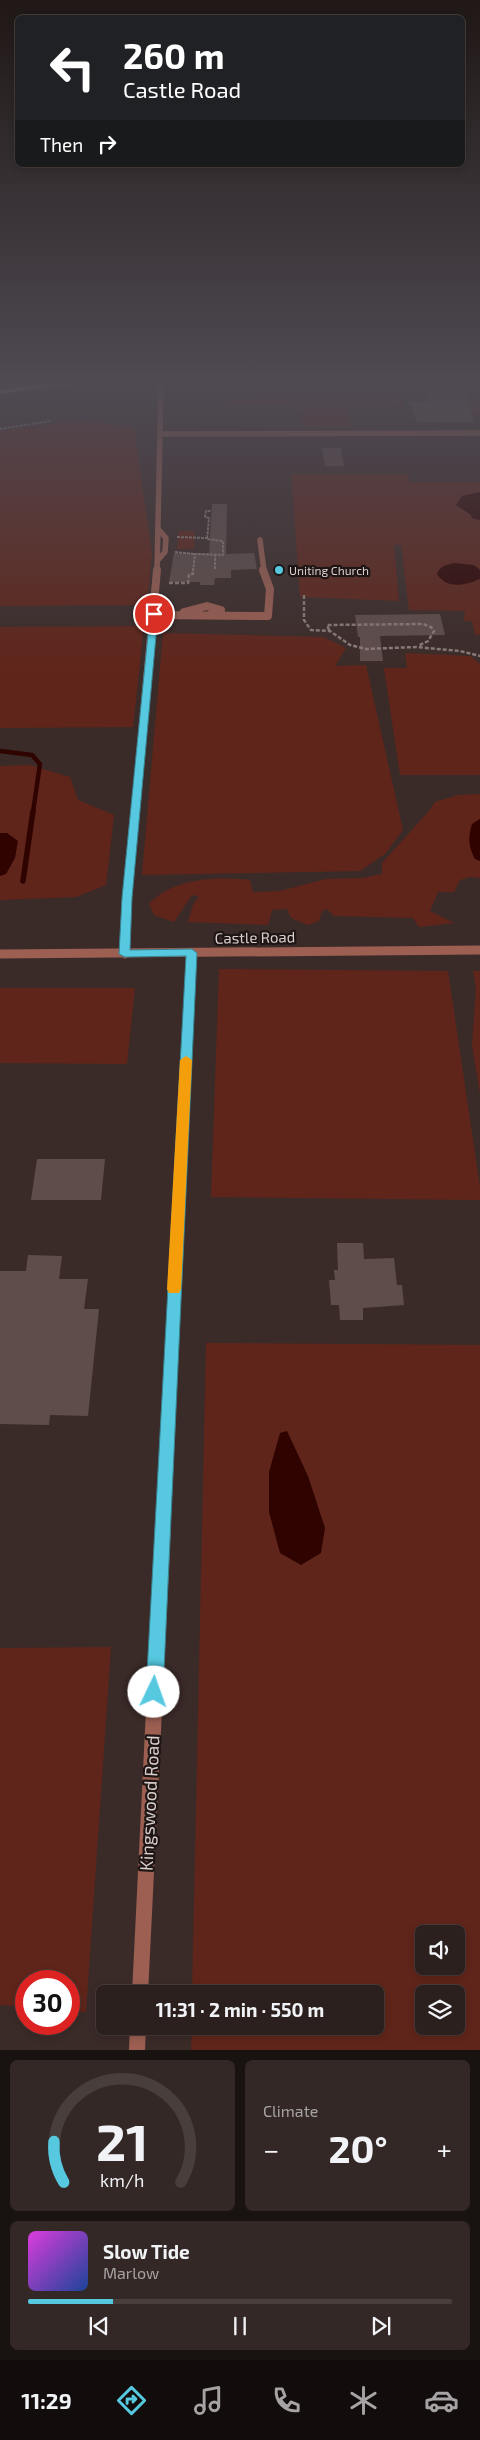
<!DOCTYPE html>
<meta charset="utf-8">
<style>
:root{--surface:#2c201e;--page:#342827;--text:#f1f3f6;--muted:#a6a3a4;--line:#483e3c;--accent:#56c9e0}
body{margin:0;font-family:"Exo 2",sans-serif;background:var(--page);color:var(--text);height:100vh;display:flex;flex-direction:column;font-size:19px;white-space:nowrap}
*{box-sizing:border-box;margin:0}
p{font-size:16px;color:var(--muted)}
.icon{flex:none;width:28px;height:28px;fill:none;stroke:currentColor;stroke-width:2;stroke-linecap:round;stroke-linejoin:round}
.map{position:relative;height:2050px;overflow:hidden}
.side{display:flex;flex-direction:column;gap:10px;padding:10px;background:#181210;flex:1}
.side>*{flex:none}
.top-card{position:absolute;left:15px;top:15px;width:450px;height:152px;border-radius:8px;box-shadow:0 2px 8px #0003,0 0 0 1px var(--line);background:#202124;color:#fff;overflow:hidden}
.fabs{position:absolute;left:415px;top:1925px;display:grid;gap:10px}
.fabs a{display:grid;place-items:center;width:50px;height:50px;border-radius:8px;background:var(--surface);box-shadow:0 2px 8px #0003,0 0 0 1px var(--line);font-size:25px}
.speed{position:absolute;left:15px;top:1970px;display:flex;gap:10px;font-size:25px;font-weight:700;text-align:center}
.speed>*{display:grid;place-content:center;width:65px;height:65px;border-radius:50%;background:var(--surface);box-shadow:0 2px 8px #0003,0 0 0 1px var(--line);line-height:1}
.speed .limit{border:8px solid #d22;background:#fff;color:#111}
.pin{position:absolute;display:grid;place-items:center;width:42px;height:42px;color:#fff;margin:-21px;border:2px solid #fff;border-radius:50%;box-shadow:0 1px 5px #0007}
.me{position:absolute;width:55px;margin:-28px;rotate:3deg;stroke-linejoin:round;filter:drop-shadow(0 0 4px #0008)}
.turn{display:flex;align-items:center;gap:18px;height:105px;padding:0 25px;font-size:22px}
.turn .icon{width:65px;height:65px;stroke-width:2.5}
.turn b{display:block;font-size:35px;line-height:42px}
.then{display:flex;align-items:center;height:48px;padding:0 25px;background:#0003;gap:10px;font-size:19px}
.big{font-size:38px;font-weight:700;line-height:1.1}
.side .tile{flex:1;display:flex;flex-direction:column;justify-content:center;gap:8px;min-width:0;padding:0 18px;border-radius:8px;background:var(--page)}
.side .dial{align-items:center;gap:0}
.dial svg{height:130px;overflow:visible;fill:none;stroke:var(--line);stroke-width:7;stroke-linecap:round;text-anchor:middle}
.dial text{fill:var(--text);stroke:none}
.song{display:flex;align-items:center;gap:15px}
.cover{width:60px;height:60px;border-radius:8px;background:linear-gradient(135deg,hsl(300 70% 55%),hsl(220 70% 35%))}
.played{height:5px;border-radius:2px;background:linear-gradient(90deg,var(--accent) 20%,var(--line) 20%)}
.keys{display:flex;justify-content:space-around;direction:ltr}
.heat{display:flex;justify-content:space-between;align-items:center;font-size:28px;direction:ltr}
.side .tiles{flex:1;display:grid;gap:10px;grid-template-columns:1fr 1fr}
.tile:last-child{grid-column:span 2}
.trip{position:absolute;left:96px;top:1985px;width:288px;height:50px;border-radius:8px;background:var(--surface);box-shadow:0 2px 8px #0003,0 0 0 1px var(--line);font-weight:700;line-height:50px;text-align:center}
.menu{display:flex;height:80px;justify-content:space-around;align-items:center;background:#120d0c;color:var(--muted)}
.menu .icon{width:35px;height:35px}
.menu .on{color:var(--accent)}
.menu b{font-size:22px;color:var(--text)}
.map>svg:first-child{display:block}
.green{fill:#60251a;fill-rule:evenodd}
.water{fill:#2f0300}
.lines{fill:none;stroke-linecap:round;stroke-linejoin:round}
.stream-far1{stroke:#2f0300;stroke-width:4.5}
.stream{stroke:#2f0300;stroke-width:5.5}
.building{fill:#5f4d4a}
.path-far1{stroke:#8a7d7a;stroke-width:2;stroke-dasharray:3 1;stroke-linecap:butt}
.path{stroke:#8a7d7a;stroke-width:2.5;stroke-dasharray:4 2;stroke-linecap:butt}
.lane-far1{stroke:#9c5f52;stroke-width:5.5}
.lane{stroke:#9c5f52;stroke-width:8}
.street-far4{stroke:#9c5f52;stroke-width:5.5}
.street-far3{stroke:#9c5f52;stroke-width:8}
.street-far2{stroke:#9c5f52;stroke-width:9}
.street-far1{stroke:#9c5f52;stroke-width:12}
.street{stroke:#9c5f52;stroke-width:16}
.highway{fill:#f9bcae;fill-rule:evenodd}
.route{fill:#56c9e0;stroke:#388392}
.slow{fill:#f59e0b}
.poi-dot{fill:#56c9e0;stroke:#1d1614;stroke-width:2}
.labels{text-anchor:middle;dominant-baseline:central;stroke-width:4.5;stroke-linejoin:round;paint-order:stroke}
.far-poi-label{font-size:12px;fill:#dacfcd;stroke:#1d1614;text-anchor:start}
.street-label{font-size:15px;fill:#dacfcd;stroke:#1d1614}
.near-street-label{font-size:18px;fill:#dacfcd;stroke:#1d1614}
</style>
<div class="map">
<svg width="480" height="2050" viewBox="0 0 480 2050">
<rect width="100%" height="100%" fill="#3b2b28"/>
<path class="green" d="M329 383H342L344 390 403 389 404 407 380 405 371 408 347 411 350 427H303L302 411H293V405H219L232 398Z
M473 383H480V415H448L474 401 477 395Z
M82 420 134 428 152 553 147 605 0 606V431Z
M291 474H408L410 482H480V635H475L472 621H464L465 611 409 610 401 545H394L399 601 300 597Z
M179 531H195L194 549H177Z
M144 626 133 727 0 728V627Z
M163 633 323 637 346 648 335 666 366 665 403 830 385 854 360 871 142 875Z
M405 653 470 656 480 664V775H400L384 668H407Z
M30 765 70 777 78 800 114 815 106 885 76 897 0 900V766Z
M480 794V878L471 877 460 880 454 892H438L430 911 454 923 419 927 413 918 334 916 327 909 322 911 319 921 308 925 291 918 287 909 272 910 268 925 188 922 193 905 199 896 192 895 174 922 154 915 149 904C173 878 216 876 250 880L253 892 280 891 326 879 363 878 382 874V863L429 811 435 802 458 795Z
M219 969 448 971 480 1187V1200L211 1197Z
M473 971H480V1094L472 1045 476 988Z
M0 988H135L127 1064 0 1063Z
M206 1343 480 1345V2050H191L192 2026H375V1994H192ZM424 1934H456V1966H424ZM424 1994H456V2026H424Z
M111 1647 86 2012 69 2011V1981H26V2007L0 2005V1648Z"/>
<path class="water" d="M480 492V520L472 518 471 515 456 505 462 496Z
M454 563 474 565 480 570V579C466 585 447 590 437 574 440 566 446 565 454 563Z
M480 819V861L475 859C468 846 468 838 472 824Z
M0 833H7L18 841 15 858 6 874 0 876Z
M287 1431 308 1476 325 1528 321 1553 301 1565 280 1553 269 1512V1472L280 1433Z"/>
<g class="lines">
<path class="stream-far1" d="M0 751 32 755 40 764 33 812"/>
<path class="stream" d="M23 881 33 811"/>
</g>
<path class="building" d="M462 384 474 422H417L410 402H428L423 385Z
M322 448H341L344 466H325Z
M212 504H227L226 554 254 553 257 569 231 570V578H215L214 585H200V582H169L174 553H209Z
M440 614 445 635 380 636 383 661H360V637H358L355 615Z
M37 1159H105L101 1200H31Z
M337 1243H363L364 1259 394 1258 397 1285H402L404 1305 363 1308V1320H340L339 1305H331L329 1280H335L334 1270H338Z
M28 1255 62 1256 59 1279H88L84 1309H99L88 1416 50 1415 49 1425 0 1424V1271H26Z"/>
<g class="lines">
<path class="path-far1" d="M0 429 51 421
M177 537 207 538
M175 552 195 554
M215 554V569
M193 571 195 554 223 555V541L207 539 209 518 205 517 206 511H211"/>
<path class="path" d="M169 583H188
M188 584 189 574H193V570
M304 595V620L311 630 330 631 350 645 366 649 416 647 460 651 480 656
M329 630 327 625 423 624 431 627 434 631 428 641 418 646"/>
<path class="lane-far1" d="M260 540 264 571
M158 560 165 552 166 538 160 531"/>
<path class="lane" d="M184 612 207 606 221 610 211 614
M154 615 268 616 270 589 263 570"/>
<path class="street-far4" d="M161 434 480 433
M157 571 161 383"/>
<path class="street-far3" d="M135 812 157 570"/>
<path class="street-far2" d="M0 954 480 950
M125 954 127 897 135 811
M183 1125 192 953"/>
<path class="street-far1" d="M163 1528 183 1123"/>
<path class="street" d="M140 1994 163 1527
M137 2050 138 2026"/>
<path class="highway" d="M53 383H77L0 394V390Z"/>
</g>
<linearGradient id="sky" x2="0" y2="1"><stop stop-color="#201816"/><stop offset="0.57" stop-color="#4f4a53"/><stop offset="1" stop-color="#4f4a53" stop-opacity="0"/></linearGradient>
<rect width="480" height="670" fill="url(#sky)"/>
<path class="route" d="M154 612 158 614 132 898 130 950 192 949 197 953 163 1692 161 1699 154 1701 148 1699 146 1692 186 956 125 957 119 954 122 898 150 614Z"/>
<path class="slow" d="M186 1056 192 1060 181 1289 179 1293H169L167 1289 180 1060Z"/>
<circle class="poi-dot" cx="279" cy="570" r="5"/>
<g class="labels">
<g class="far-poi-label">
<text x="289" y="570">Uniting Church</text>
</g>
<g class="street-label">
<text transform="translate(255 937) rotate(-1)">Castle Road</text>
</g>
<g class="near-street-label">
<text transform="translate(149 1803) rotate(-87)">Kingswood Road</text>
</g>
</g>
</svg>
<div class="fabs">
<a><svg class="icon" aria-label="sound" viewBox="0 0 24 24"><path d="M4 9h4l5-4v14l-5-4H4zM17 9q2 3 0 6"/></svg></a>
<a><svg class="icon" aria-label="layers" viewBox="0 0 24 24"><path d="M12 4l9 5-9 5-9-5zM3 14l9 5 9-5"/></svg></a>
</div>
<div class="speed"><div class="limit">30</div></div>
<div class="pin" style="left:154px;top:614px;background:#d93025"><svg class="icon" aria-label="arrive" viewBox="0 0 24 24"><path d="M6 21V4h12l-3 4 3 4H6"/></svg></div>
<svg class="me" style="left:154px;top:1692px" viewBox="-20 -20 40 40"><circle r="19" fill="#fff"/><path d="M0-13L10 11 0 6-10 11z" fill="#56c9e0"/></svg>
<div class="trip">11:31 · 2 min · 550 m</div>
<div class="top-card">
<div class="turn"><svg class="icon" aria-label="left" viewBox="0 0 24 24"><path d="M17 20v-9H6M10 6l-5 5 5 5"/></svg><div><b>260 m</b>Castle Road</div></div>
<div class="then">Then<svg class="icon" aria-label="right" viewBox="0 0 24 24"><path d="M7 20v-9h11M14 6l5 5-5 5"/></svg></div>
</div>
</div>
<section class="side">
<div class="tiles">
<div class="tile dial"><svg viewBox="0 0 100 80">
<path d="M14 69A42 42 0 1 1 86 69"/>
<path d="M14 69A42 42 0 0 1 8 44" stroke="#56c9e0"/>
<text x="50" y="56" font-size="32" font-weight="700">21</text>
<text x="50" y="72" font-size="11">km/h</text>
</svg></div>
<div class="tile"><p>Climate</p>
<div class="heat"><a>−</a><b class="big">20°</b><a>+</a></div>
</div>
<div class="tile">
<div class="song"><i class="cover"></i><div><b>Slow Tide</b><p>Marlow</p></div></div>
<div class="played"></div>
<div class="keys"><svg class="icon" aria-label="previous" viewBox="0 0 24 24"><path d="M18 5L8 12l10 7zM5 5v14"/></svg><svg class="icon" aria-label="pause" viewBox="0 0 24 24"><path d="M8 5v14M16 5v14"/></svg><svg class="icon" aria-label="next" viewBox="0 0 24 24"><path d="M6 5l10 7-10 7zM19 5v14"/></svg></div>
</div>
</div>
</section>
<nav class="menu">
<b>11:29</b>
<svg class="icon on" aria-label="directions" viewBox="0 0 24 24"><path d="M12 3l9 9-9 9-9-9zM9 14v-3h6M13 9l2 2-2 2"/></svg>
<svg class="icon" aria-label="music" viewBox="0 0 24 24"><path d="M9 18V5l10-2v13"/><circle cx="6" cy="18" r="3"/><circle cx="16" cy="16" r="3"/></svg>
<svg class="icon" aria-label="phone" viewBox="0 0 24 24"><path d="M5 4h4l2 5-3 2q2 4 5 5l2-3 5 2v4C11 20 4 13 5 4z"/></svg>
<svg class="icon" aria-label="climate" viewBox="0 0 24 24"><path d="M12 3v18M4 7l16 10M4 17L20 7"/></svg>
<svg class="icon" aria-label="car" viewBox="0 0 24 24"><path d="M5 17H2v-5l4-1 3-4h7l3 4 3 1v5h-3M9 17h6M6 11h13"/><circle cx="7" cy="17" r="2"/><circle cx="17" cy="17" r="2"/></svg>
</nav>
